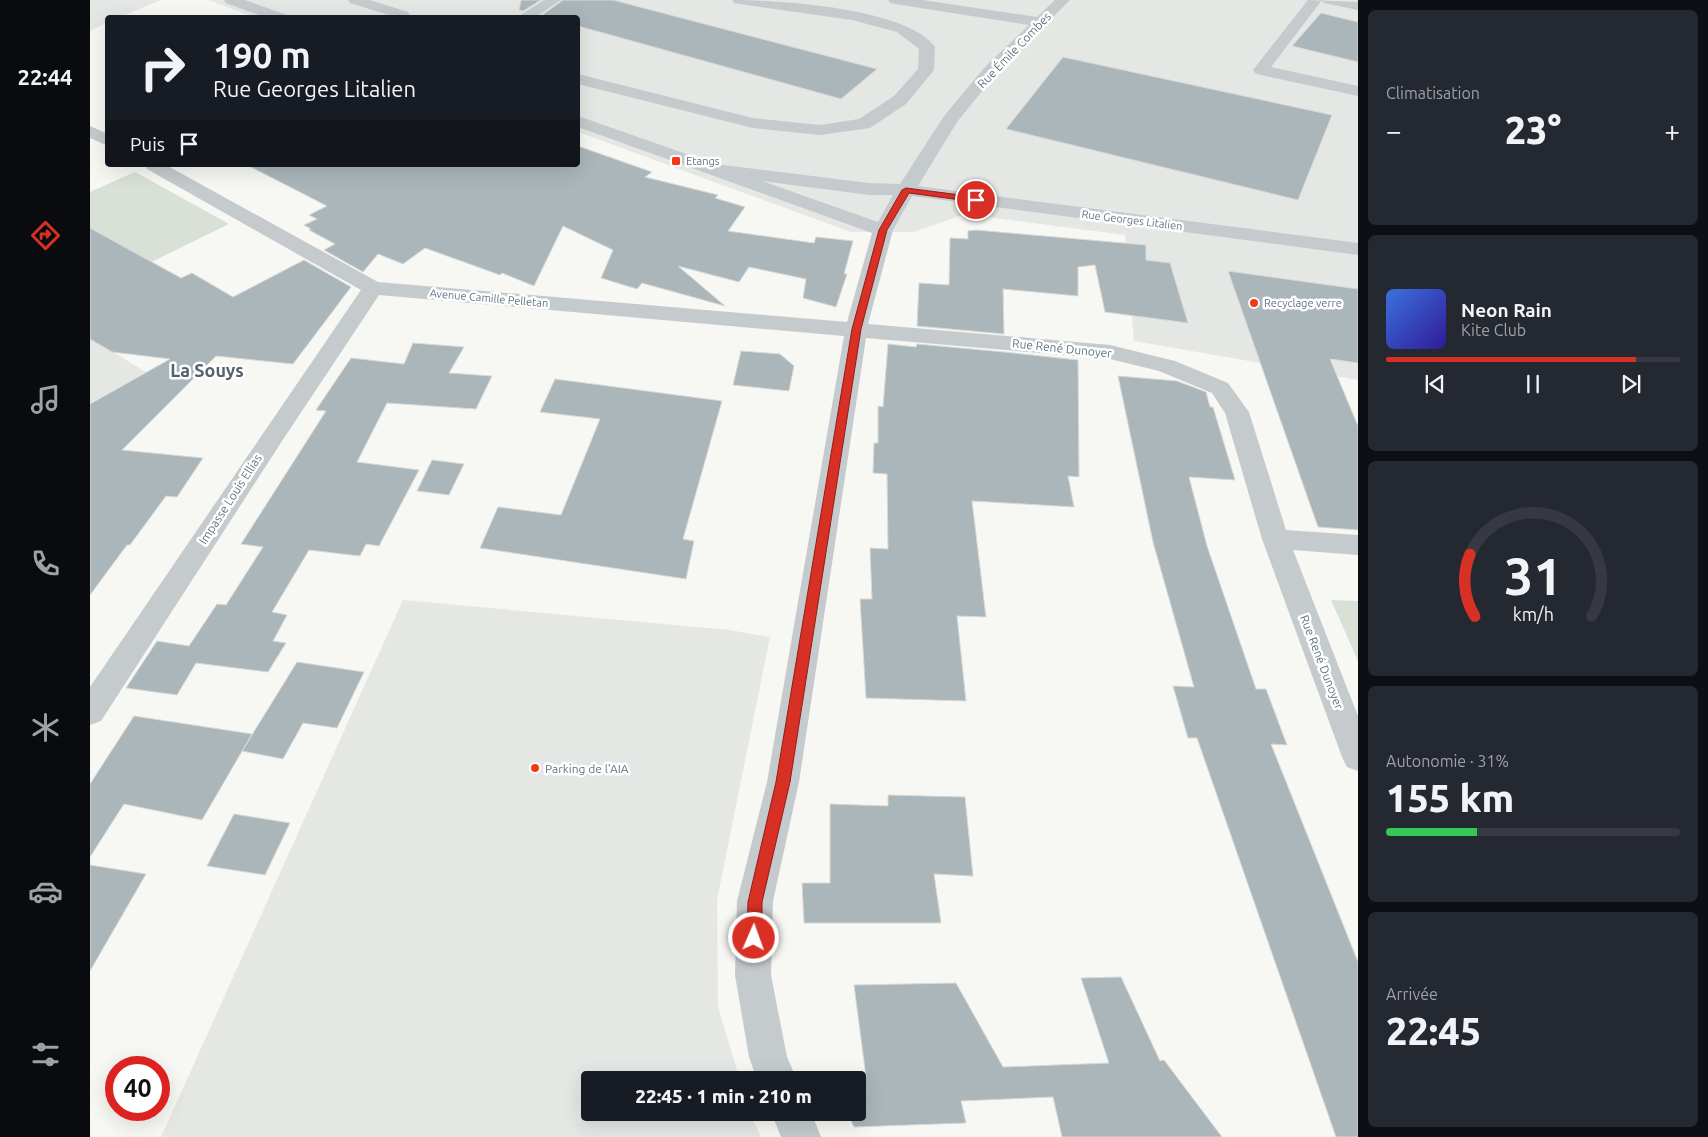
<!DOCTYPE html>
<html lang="fr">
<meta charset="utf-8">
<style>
:root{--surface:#171b24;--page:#242831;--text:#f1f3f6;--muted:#9ea1a6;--line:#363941;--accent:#d93025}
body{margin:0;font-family:Ubuntu,sans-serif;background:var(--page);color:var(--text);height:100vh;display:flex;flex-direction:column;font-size:19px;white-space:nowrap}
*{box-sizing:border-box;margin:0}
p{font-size:16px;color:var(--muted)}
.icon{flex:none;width:28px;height:28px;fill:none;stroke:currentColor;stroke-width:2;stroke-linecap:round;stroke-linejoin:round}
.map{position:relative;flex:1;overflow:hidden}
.sheet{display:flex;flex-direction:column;gap:10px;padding:10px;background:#0d0f14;width:350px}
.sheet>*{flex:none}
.hud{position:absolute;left:15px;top:15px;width:475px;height:152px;border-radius:5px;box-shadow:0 5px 20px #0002;background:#171b24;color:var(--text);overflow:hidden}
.speed{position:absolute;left:15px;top:1056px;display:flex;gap:10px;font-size:25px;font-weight:700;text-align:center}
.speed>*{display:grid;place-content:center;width:65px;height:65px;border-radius:50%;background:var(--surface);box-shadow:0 5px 20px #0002;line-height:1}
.speed .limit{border:8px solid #d22;background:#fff;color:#111}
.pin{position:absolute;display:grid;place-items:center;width:42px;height:42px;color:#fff;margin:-21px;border:2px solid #fff;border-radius:50%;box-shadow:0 1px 5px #0007}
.me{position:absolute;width:55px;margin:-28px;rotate:2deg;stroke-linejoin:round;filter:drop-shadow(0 0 4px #0008)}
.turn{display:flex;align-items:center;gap:18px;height:105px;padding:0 25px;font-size:22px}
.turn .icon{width:65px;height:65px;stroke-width:2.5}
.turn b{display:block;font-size:35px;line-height:42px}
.then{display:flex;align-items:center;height:48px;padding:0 25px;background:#0003;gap:10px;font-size:19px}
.big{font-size:38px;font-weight:800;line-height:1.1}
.sheet .tile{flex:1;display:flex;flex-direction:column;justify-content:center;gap:8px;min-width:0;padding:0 18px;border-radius:8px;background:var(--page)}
.sheet .dial{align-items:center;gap:0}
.dial svg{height:130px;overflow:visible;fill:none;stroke:var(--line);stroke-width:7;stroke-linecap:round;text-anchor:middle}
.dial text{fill:var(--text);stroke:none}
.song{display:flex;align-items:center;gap:15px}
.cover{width:60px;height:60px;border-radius:8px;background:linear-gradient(135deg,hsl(220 70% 55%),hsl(250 70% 35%))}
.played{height:5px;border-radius:2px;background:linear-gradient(90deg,var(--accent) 85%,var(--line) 85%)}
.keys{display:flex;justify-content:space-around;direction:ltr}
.heat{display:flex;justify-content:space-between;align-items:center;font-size:28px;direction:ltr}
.charge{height:8px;border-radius:4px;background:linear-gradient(90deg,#34c759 31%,var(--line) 0)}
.trip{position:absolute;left:491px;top:1071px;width:285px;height:50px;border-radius:5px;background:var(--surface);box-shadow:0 5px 20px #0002;font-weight:800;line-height:50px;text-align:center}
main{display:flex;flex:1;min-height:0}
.dock{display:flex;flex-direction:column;width:90px;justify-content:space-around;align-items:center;background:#090b0e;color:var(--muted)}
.dock .icon{width:35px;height:35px}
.dock .on{color:var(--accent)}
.dock b{font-size:22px;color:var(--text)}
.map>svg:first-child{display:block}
.built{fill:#e5e7e5}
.green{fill:#d9e0d5}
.building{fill:#abb6ba;stroke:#d9d9d6}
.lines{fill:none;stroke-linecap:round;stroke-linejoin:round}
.minor{fill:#c5cacd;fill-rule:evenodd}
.route{fill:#d93025;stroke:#8d1f18}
.poi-dot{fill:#f23819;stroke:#fff;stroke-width:2}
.labels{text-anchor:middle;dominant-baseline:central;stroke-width:5;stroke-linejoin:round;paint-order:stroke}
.far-poi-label{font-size:11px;fill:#607682;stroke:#fff;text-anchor:start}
.far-street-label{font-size:11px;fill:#607682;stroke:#fff}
.street-label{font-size:12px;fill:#607682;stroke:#fff}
.poi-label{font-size:12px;fill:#607682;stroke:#fff;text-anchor:start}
.district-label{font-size:18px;font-weight:bold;fill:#52636c;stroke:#fff}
</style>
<main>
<nav class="dock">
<b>22:44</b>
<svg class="icon on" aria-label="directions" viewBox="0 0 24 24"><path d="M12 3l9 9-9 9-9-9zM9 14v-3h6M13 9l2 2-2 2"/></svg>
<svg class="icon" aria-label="music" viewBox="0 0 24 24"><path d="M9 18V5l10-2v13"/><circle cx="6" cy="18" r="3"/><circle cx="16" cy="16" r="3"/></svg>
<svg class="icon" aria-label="phone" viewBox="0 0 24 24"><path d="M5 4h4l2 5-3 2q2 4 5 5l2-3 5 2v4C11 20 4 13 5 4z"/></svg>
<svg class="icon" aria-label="climate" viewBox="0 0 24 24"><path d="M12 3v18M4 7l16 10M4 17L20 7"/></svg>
<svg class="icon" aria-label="car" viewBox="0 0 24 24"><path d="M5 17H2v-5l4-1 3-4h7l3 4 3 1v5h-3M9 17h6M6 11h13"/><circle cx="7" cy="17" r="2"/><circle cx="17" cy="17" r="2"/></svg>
<svg class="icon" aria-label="filters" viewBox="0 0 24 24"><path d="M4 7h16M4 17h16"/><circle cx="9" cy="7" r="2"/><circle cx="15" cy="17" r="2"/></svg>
</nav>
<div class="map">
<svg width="1268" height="1137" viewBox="0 0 1268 1137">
<rect width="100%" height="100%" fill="#f7f7f4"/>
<path class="built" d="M0 0H71L30 17 18 18 17 23 0 31Z
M118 0H1268V380L1044 341 1035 235 875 214 824 232H761L488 132V18H167Z
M0 338 56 372 0 403Z
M313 600 639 630 680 637 627 900 628 1007 650 1080H500V1112L660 1113 671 1137H71Z"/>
<path class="green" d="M45 172 139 224 0 292V192Z
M1241 600 1268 601V661Z"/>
<path class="building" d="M431 0H451L433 11 429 10Z
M473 0H523L787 69 751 99 488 26V18L451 16Z
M1231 13 1268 22V62L1202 46Z
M973 57 1242 115 1208 200 916 129Z
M488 146 562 172 555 177 628 195 625 198 655 207 638 231 724 243 726 237 763 241 754 274H757L746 307 713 298 716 279 659 267 649 282 588 266 635 306 552 283 547 289 511 278 523 250 473 226 444 286 412 273 410 275 335 248 313 264 288 254 273 272 234 250 245 244 219 230 221 229 214 225 227 219 219 215 237 206 157 165H488Z
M0 228 91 278 102 273 143 297 214 260 261 287 203 364 126 356 32 450 113 458 87 497 76 496 40 545H37L0 595V404L80 359 22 352 0 339Z
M886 230 1056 245V260L1080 263 1098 323 1015 312 1005 265 988 267V296L913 289 914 334 827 326 829 283 859 285 860 238 878 239V231Z
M1138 271 1268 289V363L1240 359 1268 426V530L1228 527Z
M323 343 374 347 359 373 402 376 386 409 297 403 267 462 329 470 289 546 276 544 270 556 219 550 182 612 197 615 183 641 196 643 178 672 106 663 87 695 36 688 67 641 99 646 127 604 136 605 173 547 151 544 236 411 226 410 261 358 314 364Z
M798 344 826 347 827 344 914 352 988 360 989 477 978 476 984 507 882 501 896 617 867 616 876 701 776 698 770 599H782L780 548 798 549 797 474 783 473 784 443H788V406L793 407Z
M651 351 690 354 704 366 699 391 643 385Z
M1028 376 1087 381 1116 392 1120 407H1123L1145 480 1099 477 1117 546 1166 689H1176L1197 745 1181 744 1268 962V1137H1246L1107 738H1098L1083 686 1104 687 1063 542Z
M465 379 632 401 593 539 604 541 596 579 390 548 408 507 471 515 510 419 450 412Z
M342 460 374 464 359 495 327 491Z
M207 662 274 672 247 728 213 723 193 759 152 751Z
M44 716 162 734 112 820 34 804 0 857V784Z
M798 795 875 797 883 876 844 874 851 923H714L712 883H740V804L798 806Z
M144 814 200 823 175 875 117 866Z
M0 865 56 874 0 971Z
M1031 977 1070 1061 1074 1060 1132 1137H972L963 1097 871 1101 876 1123 764 1127 757 1112H768V1080H741L740 1078 776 1077 764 985 866 983 913 1067 1019 1063 991 978Z"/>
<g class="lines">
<path class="minor" d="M134 0H155L197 15 199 18H177L136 3Z
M258 0H280L318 12 320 15 319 18H301L302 16 260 3Z
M454 0H471L444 18H426Z
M642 0C687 0 818 8 845 47L844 70 816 104 780 128 730 135 663 128 488 84V74L663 118 730 125 769 119 804 96 828 69 829 49 807 32 762 20 649 4 644 3Z
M798 0H833L947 17 965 0H980L907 73 867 122 828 186 1268 243V255L822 196 803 230 778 324 1020 345 1085 361 1138 383 1159 412 1196 530 1268 535V555L1203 550 1268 716V771L1257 767 1252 757 1172 539 1135 413 1122 393 1069 371 1020 359 776 338 709 782 683 901 681 975 697 1057 707 1080H667L659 1057 645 975 647 901 677 782 754 336 289 295 194 438 11 721 0 725V687L271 290 57 169 54 165H76L288 282 757 322 782 233 488 127V116L625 164 779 183 810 184 854 116 895 67 939 25 805 4 800 3ZM672 181 779 195H803L788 222Z
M1218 0 1268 2V10L1234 3 1232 0 1181 67 1268 86V96L1171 75 1165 73 1163 70Z
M0 126 18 134V146L0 138Z
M681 1112H721L731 1137H691Z"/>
</g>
<path class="route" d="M816 188 886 197 890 200 886 202 819 193 797 230 771 329 700 782 672 902V938L669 943 664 945 659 943 657 938 658 902 686 782 762 329 789 230 812 190Z"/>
<g class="poi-dot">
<rect x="581" y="156" width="10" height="10" rx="2.5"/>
<circle cx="1164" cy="303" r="5"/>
<circle cx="445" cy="768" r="5"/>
</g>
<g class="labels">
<g class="far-poi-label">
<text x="596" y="161">Etangs</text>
<text x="1174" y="303">Recyclage verre</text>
</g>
<g class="far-street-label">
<text transform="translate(1042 220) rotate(7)">Rue Georges Litalien</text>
<text transform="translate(399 298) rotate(5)">Avenue Camille Pelletan</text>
</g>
<g class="street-label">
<text transform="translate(924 50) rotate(-46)">Rue Émile Combes</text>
<text transform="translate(972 348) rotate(6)">Rue René Dunoyer</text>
<text transform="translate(140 499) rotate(-57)">Impasse Louis Ellias</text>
<text transform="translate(1232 662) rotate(69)">Rue René Dunoyer</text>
</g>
<g class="poi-label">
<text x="455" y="768">Parking de l'AIA</text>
</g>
<g class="district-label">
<text x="117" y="370">La Souys</text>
</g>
</g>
</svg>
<div class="speed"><div class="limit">40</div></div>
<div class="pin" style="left:886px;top:200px;background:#d93025"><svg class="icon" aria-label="arrive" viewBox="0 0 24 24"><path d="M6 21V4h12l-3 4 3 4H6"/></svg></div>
<svg class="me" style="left:664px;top:938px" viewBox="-20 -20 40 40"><circle r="17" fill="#d93025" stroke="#fff" stroke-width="3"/><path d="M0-11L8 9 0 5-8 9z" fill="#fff"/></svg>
<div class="trip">22:45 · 1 min · 210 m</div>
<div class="hud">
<div class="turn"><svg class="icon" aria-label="right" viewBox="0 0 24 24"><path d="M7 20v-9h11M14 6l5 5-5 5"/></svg><div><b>190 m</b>Rue Georges Litalien</div></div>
<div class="then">Puis<svg class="icon" aria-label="arrive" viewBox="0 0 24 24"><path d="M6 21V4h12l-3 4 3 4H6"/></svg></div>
</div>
</div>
<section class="sheet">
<div class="tile"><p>Climatisation</p>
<div class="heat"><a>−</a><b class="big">23°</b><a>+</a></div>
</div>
<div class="tile">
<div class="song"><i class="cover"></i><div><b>Neon Rain</b><p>Kite Club</p></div></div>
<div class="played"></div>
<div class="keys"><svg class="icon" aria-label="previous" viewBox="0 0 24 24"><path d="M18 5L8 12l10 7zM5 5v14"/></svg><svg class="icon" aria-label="pause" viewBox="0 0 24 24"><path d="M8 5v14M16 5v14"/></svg><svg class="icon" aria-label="next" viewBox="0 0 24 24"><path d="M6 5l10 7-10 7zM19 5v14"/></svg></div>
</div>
<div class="tile dial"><svg viewBox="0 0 100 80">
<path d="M14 69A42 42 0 1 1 86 69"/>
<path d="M14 69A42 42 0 0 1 11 31" stroke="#d93025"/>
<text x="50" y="56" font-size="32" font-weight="700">31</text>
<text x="50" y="72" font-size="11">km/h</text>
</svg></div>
<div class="tile"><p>Autonomie · 31%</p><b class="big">155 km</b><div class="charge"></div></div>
<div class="tile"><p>Arrivée</p><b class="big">22:45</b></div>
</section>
</main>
